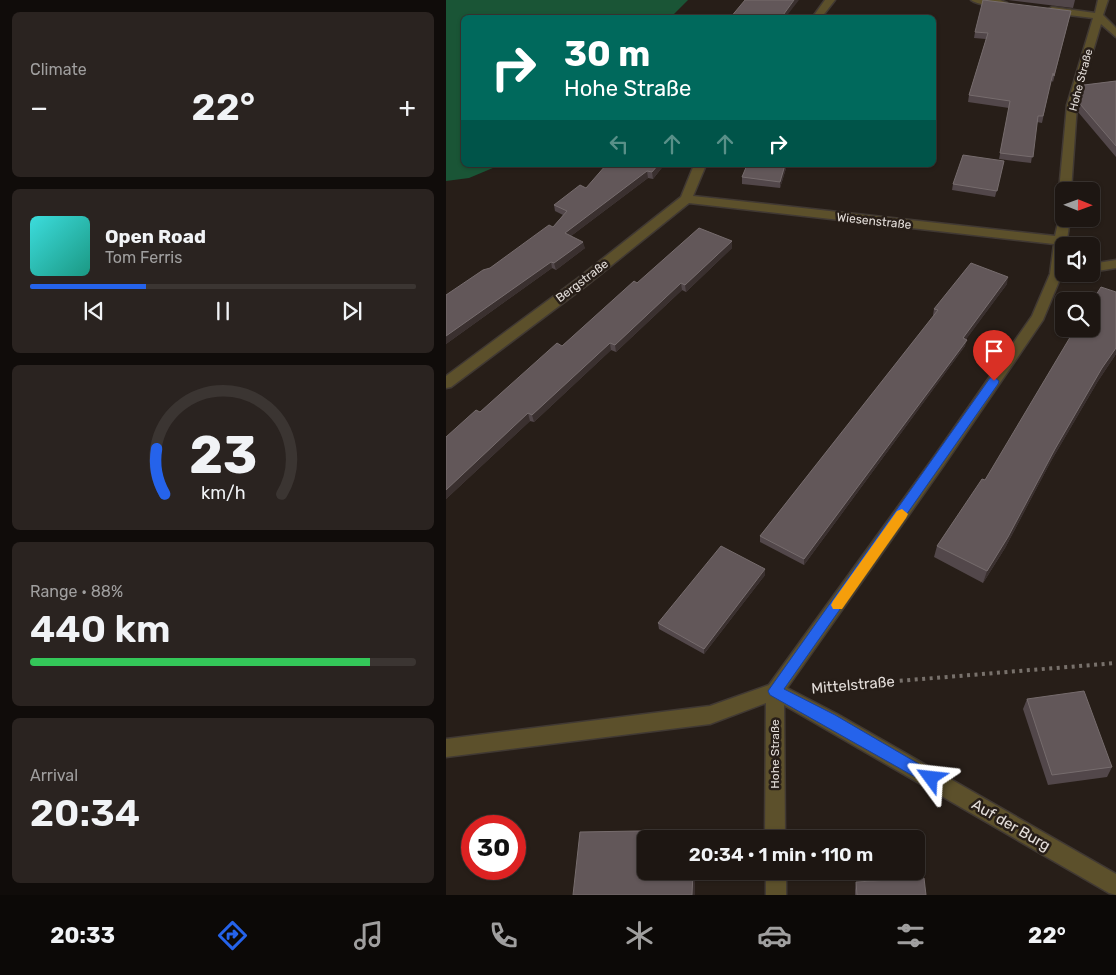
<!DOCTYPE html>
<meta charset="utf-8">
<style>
:root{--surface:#1d1612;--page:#2a2320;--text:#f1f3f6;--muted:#a09f9f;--line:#3b3532;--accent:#2563eb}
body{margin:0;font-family:Rubik,sans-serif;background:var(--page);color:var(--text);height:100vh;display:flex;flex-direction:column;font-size:19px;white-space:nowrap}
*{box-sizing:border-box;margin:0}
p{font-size:16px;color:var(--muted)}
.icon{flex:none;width:28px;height:28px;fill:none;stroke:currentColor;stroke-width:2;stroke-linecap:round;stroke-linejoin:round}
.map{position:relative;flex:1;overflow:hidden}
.side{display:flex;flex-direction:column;gap:12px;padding:12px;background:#100c0a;width:446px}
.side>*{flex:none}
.banner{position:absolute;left:15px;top:15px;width:475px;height:152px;border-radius:8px;box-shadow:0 1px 4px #0004,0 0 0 1px var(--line);background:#00695c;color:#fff;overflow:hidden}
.needle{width:32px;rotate:91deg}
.tools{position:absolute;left:609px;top:182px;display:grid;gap:10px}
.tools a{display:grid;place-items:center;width:45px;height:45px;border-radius:8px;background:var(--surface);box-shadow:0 1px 4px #0004,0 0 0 1px var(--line);font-size:25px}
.speed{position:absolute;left:15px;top:815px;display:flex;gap:10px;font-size:25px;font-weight:700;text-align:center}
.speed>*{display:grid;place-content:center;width:65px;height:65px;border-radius:50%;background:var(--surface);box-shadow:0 1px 4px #0004,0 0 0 1px var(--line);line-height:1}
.speed .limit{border:8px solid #d22;background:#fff;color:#111}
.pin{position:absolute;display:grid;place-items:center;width:42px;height:42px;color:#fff;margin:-51px -21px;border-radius:50% 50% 50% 0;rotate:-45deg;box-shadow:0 0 5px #0007}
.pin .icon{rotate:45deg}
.me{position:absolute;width:55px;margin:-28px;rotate:300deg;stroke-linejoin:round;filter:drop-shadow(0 0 4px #0008)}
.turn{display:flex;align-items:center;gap:18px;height:105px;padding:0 20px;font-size:22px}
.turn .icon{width:65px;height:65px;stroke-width:2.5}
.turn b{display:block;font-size:35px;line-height:42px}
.lanes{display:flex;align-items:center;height:48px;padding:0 20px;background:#0003;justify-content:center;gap:25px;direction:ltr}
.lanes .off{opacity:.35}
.big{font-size:38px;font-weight:600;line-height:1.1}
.side .tile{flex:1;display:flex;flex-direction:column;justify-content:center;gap:8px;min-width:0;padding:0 18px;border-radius:8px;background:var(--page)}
.side .dial{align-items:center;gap:0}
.dial svg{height:130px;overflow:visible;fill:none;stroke:var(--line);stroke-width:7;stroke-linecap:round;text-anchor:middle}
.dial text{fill:var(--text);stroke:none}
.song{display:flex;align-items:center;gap:15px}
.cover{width:60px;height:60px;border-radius:8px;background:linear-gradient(135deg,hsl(180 70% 55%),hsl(170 70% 35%))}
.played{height:5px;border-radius:2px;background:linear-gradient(90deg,var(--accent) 30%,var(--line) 30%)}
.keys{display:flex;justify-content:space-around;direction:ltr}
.heat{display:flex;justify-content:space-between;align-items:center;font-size:28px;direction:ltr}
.charge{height:8px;border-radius:4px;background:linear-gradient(90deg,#34c759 88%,var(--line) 0)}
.trip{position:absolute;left:191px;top:830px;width:288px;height:50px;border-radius:8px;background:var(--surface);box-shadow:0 1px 4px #0004,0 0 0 1px var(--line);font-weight:600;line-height:50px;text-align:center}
.tab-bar{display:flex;height:80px;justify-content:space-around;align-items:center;background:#0c0907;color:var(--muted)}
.tab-bar .icon{width:35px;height:35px}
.tab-bar .active{color:var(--accent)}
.tab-bar b{font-size:22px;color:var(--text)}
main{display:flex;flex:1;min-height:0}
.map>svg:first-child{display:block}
.green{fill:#1a5536}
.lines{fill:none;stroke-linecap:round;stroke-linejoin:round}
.service-casing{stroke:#413933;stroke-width:3}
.minor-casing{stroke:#413933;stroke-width:3}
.path{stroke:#78716b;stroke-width:4;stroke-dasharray:3 4.5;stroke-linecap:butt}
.service{fill:#5c502b;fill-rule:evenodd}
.minor{fill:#5c502b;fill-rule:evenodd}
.wall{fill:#52474a}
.shaded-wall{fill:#3a302f}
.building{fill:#625759;stroke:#766c6d}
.route{fill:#2563eb;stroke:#184099}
.slow{fill:#f59e0b}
.labels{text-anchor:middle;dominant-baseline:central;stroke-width:5;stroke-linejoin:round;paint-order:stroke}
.far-street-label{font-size:11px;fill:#e3ddd9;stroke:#271e18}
.street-label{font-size:12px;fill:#e3ddd9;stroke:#271e18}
.near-street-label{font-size:15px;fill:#e3ddd9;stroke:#271e18}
</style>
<main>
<section class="side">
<div class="tile"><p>Climate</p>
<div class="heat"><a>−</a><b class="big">22°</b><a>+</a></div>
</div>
<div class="tile">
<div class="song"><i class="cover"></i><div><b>Open Road</b><p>Tom Ferris</p></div></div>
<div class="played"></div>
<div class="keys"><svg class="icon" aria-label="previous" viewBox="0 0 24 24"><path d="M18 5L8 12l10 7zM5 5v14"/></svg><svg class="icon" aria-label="pause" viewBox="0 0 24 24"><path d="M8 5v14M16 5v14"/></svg><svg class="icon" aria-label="next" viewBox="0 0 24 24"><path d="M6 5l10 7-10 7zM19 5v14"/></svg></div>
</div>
<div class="tile dial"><svg viewBox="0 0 100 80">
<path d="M14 69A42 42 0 1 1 86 69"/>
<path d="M14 69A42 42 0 0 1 9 41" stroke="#2563eb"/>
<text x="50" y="56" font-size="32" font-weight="700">23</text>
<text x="50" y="72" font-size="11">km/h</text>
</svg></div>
<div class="tile"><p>Range · 88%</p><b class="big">440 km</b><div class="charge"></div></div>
<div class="tile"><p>Arrival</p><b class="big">20:34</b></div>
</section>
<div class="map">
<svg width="670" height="895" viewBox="0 0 670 895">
<rect width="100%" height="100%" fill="#271e18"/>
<path class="green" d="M0 0H242L225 17 18 18V165H54L23 178 0 181Z"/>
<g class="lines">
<g class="service-casing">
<path id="service" d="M670 260V268L645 272V264Z"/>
</g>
<g class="minor-casing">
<path id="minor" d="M379 0H389L375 18H366Z
M525 0H554L561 3C554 8 532 5 525 0Z
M652 0H662L657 15 670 28V37L655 24 631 105 625 191H618V194L613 191 621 105 647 18 606 13 601 10 606 7 649 13Z
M248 165H260L247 196 609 236 614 214 618 213V219H624L620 246H618L616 274 597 320 498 465 341 688 391 714 670 874V895L663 893 338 705 339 839H319L320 703 264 724 0 757V739L264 706 323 685 488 457 586 316 604 274 608 244 243 203 141 285 5 387 0 388V376L131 279 235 197Z
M320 871H340V895H320Z"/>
</g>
<path class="path" d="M379 687 670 663"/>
<use href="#service" class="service"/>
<use href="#minor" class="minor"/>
</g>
<path class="wall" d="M562 0H629L627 8Z
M625 11 607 82 605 80 596 123 591 122 585 163 553 159 563 108 522 102 523 95 540 39 528 38 529 32Z
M670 81V157L632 112 638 85Z
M558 161 549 197 506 190 507 184Z
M218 165 207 179 202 178 125 236 139 248 110 270 106 268 0 344V295L44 268 107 227 117 215 109 211 108 205Z
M341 165 334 188 296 184V177Z
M286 241V248L240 292 236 290 170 352 165 350 88 422 84 421 0 499V437L34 412 116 346 191 283Z
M561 284 520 339 519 346 358 565 314 542V536L488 316 487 315 488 309Z
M670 292V354L652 381 605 461 559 548 537 583 488 557 491 546 539 480Z
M319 575 258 654 213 629 212 623Z
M581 699 666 767 661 777 602 785 577 709Z
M410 882 480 895H409V890Z"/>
<path class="shaded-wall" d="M348 0H353L339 18H335Z
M212 165H218L207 179 206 172Z
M339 165H341L334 188V182Z
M201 171 202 178 121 239 119 233Z
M286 241V248L240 292 239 285Z
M137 242 139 248 110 270 108 263Z
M105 262 106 268 0 344V336Z
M562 277 561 284 516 345 517 338Z
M235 283 236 290 170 352 169 345Z
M521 340 519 346 358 565V559Z
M164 343 165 350 88 422 86 415Z
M670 348V354L652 381 605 461 559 548 537 583 541 571 609 449 656 368Z
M82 413 84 421 0 499V490Z
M319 569V575L258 654V649Z
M247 871H249V895H246Z"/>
<path class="building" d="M299 0H348L335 18H284Z
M537 0 625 11 608 76 607 73 597 116H592L587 157 554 153 564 101 523 95 542 33 529 32Z
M670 81V146L634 104 638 85Z
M517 155 558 161 551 191 507 184Z
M160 165H212L206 172 201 171 119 233 137 242 108 263 105 262 0 336V295L37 270 44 268 103 225 107 227 121 211 108 205 134 185 140 188Z
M301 165H339L334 182 296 177Z
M253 228 286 241 239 285 235 283 169 345 164 343 86 415 82 413 0 490V437L30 410 34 412 111 343 116 346 188 281 191 283Z
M525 263 562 277 517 338 521 340 358 559 314 536 492 310 488 309Z
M655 287 670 292V348L656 368 609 449 562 537 541 571 491 546 536 479 539 480 629 329H645V303Z
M275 546 319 569 258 649 212 623Z
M638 691 666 767 606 775 581 699Z
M249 830 248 839H200V871H247L246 895H127L134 832Z
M478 878 480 895H411L410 882Z"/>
<path class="route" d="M548 377 553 381 552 384 338 689 389 715 490 774 492 778 490 783 485 786 324 695 322 691 544 378Z"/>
<path class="slow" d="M456 509 462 514 460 518 396 609H387L385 605 387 601 451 511Z"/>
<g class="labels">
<g class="far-street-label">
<text transform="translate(635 80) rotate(-75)">Hohe Straße</text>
</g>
<g class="street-label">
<text transform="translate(428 221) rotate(6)">Wiesenstraße</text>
<text transform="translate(136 281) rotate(-37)">Bergstraße</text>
<text transform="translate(329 754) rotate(-90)">Hohe Straße</text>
</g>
<g class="near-street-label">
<text transform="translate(407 685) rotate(-5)">Mittelstraße</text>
<text transform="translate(565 825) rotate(30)">Auf der Burg</text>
</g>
</g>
</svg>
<div class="tools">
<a><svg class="needle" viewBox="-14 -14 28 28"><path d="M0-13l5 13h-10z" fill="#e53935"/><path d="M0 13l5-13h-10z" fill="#a09f9f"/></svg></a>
<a><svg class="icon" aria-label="sound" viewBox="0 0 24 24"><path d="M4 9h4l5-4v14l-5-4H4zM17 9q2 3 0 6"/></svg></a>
<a><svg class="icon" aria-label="search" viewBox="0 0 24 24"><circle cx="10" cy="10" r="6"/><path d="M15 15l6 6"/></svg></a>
</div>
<div class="speed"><div class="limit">30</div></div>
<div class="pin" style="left:548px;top:381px;background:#d93025"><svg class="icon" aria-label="arrive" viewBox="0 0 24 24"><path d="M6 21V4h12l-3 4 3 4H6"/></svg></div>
<svg class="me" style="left:485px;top:778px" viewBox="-20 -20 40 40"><path d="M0-17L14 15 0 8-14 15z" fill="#2563eb" stroke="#fff" stroke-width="4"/></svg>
<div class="trip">20:34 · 1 min · 110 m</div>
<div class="banner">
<div class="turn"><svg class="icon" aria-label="right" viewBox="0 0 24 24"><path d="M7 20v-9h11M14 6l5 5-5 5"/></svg><div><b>30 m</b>Hohe Straße</div></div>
<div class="lanes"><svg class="icon off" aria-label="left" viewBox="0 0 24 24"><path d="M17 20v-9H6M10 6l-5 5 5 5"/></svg><svg class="icon off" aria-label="ahead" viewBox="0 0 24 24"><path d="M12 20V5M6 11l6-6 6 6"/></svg><svg class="icon off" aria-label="ahead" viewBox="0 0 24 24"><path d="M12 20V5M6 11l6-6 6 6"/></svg><svg class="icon" aria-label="right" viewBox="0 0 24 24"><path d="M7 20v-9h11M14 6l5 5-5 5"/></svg></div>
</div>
</div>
</main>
<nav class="tab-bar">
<b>20:33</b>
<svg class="icon active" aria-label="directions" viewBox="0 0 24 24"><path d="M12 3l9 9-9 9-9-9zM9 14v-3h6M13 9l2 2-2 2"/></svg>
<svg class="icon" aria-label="music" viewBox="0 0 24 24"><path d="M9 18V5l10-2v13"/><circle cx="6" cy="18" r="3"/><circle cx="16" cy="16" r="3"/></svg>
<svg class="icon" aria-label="phone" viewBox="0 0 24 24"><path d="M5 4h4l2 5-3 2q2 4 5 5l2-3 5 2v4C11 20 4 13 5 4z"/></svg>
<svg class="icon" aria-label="climate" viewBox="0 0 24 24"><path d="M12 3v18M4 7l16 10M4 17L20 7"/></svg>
<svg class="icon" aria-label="car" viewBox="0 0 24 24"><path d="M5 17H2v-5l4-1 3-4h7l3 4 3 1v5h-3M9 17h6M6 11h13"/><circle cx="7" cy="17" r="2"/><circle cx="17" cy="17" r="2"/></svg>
<svg class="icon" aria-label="filters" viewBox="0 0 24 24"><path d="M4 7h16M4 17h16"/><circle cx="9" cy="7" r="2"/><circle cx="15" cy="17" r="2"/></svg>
<b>22°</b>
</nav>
